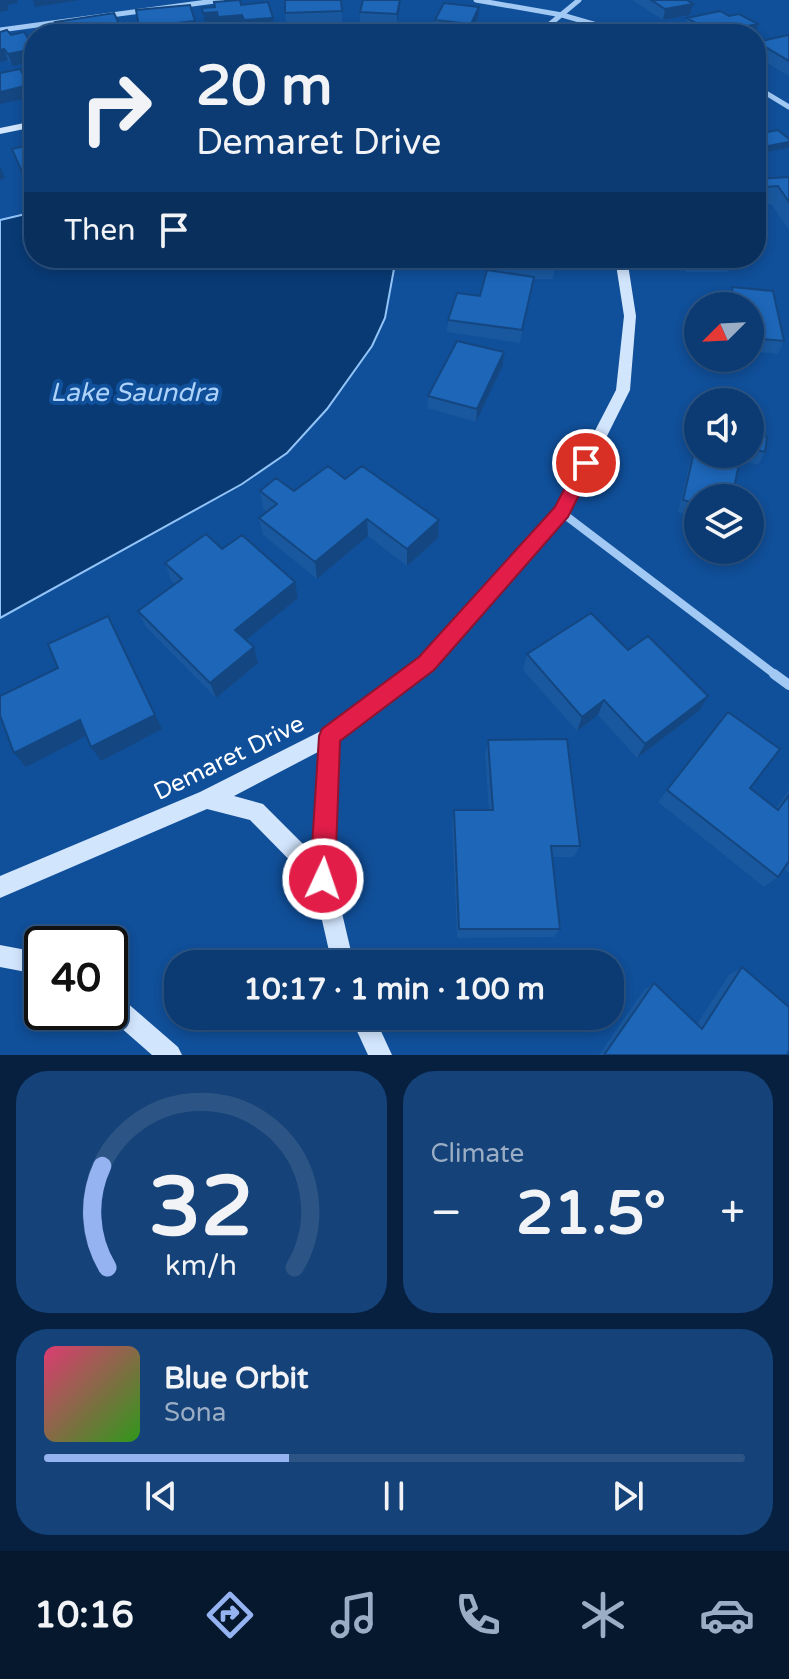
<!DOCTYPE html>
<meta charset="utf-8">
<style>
:root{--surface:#0c3b73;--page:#154278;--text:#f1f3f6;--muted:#9aadc4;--line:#2c5585;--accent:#95b2f1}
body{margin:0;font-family:"Varela Round",sans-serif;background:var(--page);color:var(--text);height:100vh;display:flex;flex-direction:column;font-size:30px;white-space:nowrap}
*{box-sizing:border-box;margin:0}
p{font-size:26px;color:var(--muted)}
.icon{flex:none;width:44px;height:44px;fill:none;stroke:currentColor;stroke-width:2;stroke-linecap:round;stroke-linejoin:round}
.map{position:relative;height:1055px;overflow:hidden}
.details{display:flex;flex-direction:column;gap:16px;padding:16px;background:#07203f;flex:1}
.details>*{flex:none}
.banner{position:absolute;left:24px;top:24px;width:742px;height:244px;border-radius:32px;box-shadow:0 4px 12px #0003,0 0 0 2px var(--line);background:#0c3b73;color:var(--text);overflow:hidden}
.needle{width:52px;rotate:246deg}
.buttons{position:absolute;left:684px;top:292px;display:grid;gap:16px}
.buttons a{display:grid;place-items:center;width:80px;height:80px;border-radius:50%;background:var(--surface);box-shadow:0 4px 12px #0003,0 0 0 2px var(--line);font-size:40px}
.speed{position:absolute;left:24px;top:926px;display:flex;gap:16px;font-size:40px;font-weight:700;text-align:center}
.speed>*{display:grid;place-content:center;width:104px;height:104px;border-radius:50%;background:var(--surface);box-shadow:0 4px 12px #0003,0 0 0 2px var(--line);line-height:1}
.speed .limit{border:4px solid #111;border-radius:12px;background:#fff;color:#111}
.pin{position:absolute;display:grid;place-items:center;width:68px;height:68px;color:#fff;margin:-34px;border:4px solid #fff;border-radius:50%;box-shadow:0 2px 8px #0007}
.me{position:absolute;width:88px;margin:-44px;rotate:3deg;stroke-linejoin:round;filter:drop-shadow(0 0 6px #0008)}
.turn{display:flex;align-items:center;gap:28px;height:168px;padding:0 40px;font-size:36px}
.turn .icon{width:104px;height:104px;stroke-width:2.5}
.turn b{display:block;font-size:56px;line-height:68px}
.then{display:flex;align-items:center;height:76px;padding:0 40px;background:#0003;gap:16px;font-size:30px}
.big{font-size:60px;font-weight:800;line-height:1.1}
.details .tile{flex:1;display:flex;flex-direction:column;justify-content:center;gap:12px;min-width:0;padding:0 28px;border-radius:32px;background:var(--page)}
.details .dial{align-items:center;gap:0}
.dial svg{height:208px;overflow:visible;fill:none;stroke:var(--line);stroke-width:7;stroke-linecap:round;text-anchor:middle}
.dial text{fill:var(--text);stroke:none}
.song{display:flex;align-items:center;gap:24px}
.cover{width:96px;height:96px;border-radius:12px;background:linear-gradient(135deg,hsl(340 70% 55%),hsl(110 70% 35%))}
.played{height:8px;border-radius:4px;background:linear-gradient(90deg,var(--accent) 35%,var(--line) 35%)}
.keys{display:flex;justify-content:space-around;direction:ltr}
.heat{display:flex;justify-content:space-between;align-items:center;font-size:44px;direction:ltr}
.details .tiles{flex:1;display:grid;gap:16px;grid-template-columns:1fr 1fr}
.tile:last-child{grid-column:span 2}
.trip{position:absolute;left:164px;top:950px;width:460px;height:80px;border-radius:32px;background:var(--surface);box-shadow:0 4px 12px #0003,0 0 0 2px var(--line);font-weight:800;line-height:80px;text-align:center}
.menu{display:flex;height:128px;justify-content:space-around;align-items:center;background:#05182e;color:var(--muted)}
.menu .icon{width:56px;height:56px}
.menu .current{color:var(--accent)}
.menu b{font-size:36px;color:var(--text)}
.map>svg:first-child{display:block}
.water{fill:#093a74;stroke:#93c4f8;stroke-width:2}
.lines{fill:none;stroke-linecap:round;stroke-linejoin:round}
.street-far2{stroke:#a1c9f4;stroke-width:5}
.street-far1{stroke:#a1c9f4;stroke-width:8}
.street{stroke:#a1c9f4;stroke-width:10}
.secondary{fill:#d1e5fd;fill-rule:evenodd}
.wall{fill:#19589e}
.shaded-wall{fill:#144781}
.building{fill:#1d66b8;stroke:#144781;stroke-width:2}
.route{fill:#e11d48;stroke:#92132f;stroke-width:2}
.labels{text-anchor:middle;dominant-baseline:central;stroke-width:8;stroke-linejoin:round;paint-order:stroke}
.street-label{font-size:24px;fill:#fff;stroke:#104f99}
.water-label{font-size:26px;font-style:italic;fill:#aed3fb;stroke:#104f99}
</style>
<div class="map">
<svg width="789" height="1055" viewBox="0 0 789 1055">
<rect width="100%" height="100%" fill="#104f99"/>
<path class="water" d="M34 212V258H396L385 318 372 346 327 409 287 453 242 484 0 618V220Z"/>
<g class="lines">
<path class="street-far2" d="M476 0 562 15 628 34
M0 30 222 0
M538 34 579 0
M756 87 789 107"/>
<path class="street-far1" d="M561 512 777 676"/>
<path class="street" d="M774 674 789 685"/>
<path class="secondary" d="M34 121V127L0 134V128Z
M615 258H627L636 316 630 390 567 516 433 670 339 740 334 879 354 964H332L314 885 250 820 207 809 0 898V876L200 792 323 730 421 658 555 508 616 390 624 316ZM320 751 314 855 263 804 234 796Z
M0 945 42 953V975L0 967Z
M110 991 118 995 178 1047 182 1055H152L103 1012H110Z
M350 1016H374L392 1055H368Z"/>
</g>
<path class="wall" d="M341 0 342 22 286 24 285 13Z
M363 0H400L397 25 360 24V12Z
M632 0H687L693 4 690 15 663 20Z
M729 16 758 24 756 34H693L685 29 687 18Z
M478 18 470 34 434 31 435 20Z
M7 30 12 66 8 60 0 62V32Z
M789 36V76L756 56 757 42Z
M756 134 789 139V148L761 153 756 149Z
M789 177V230L771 204 756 205V179Z
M479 258H556L553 279H533L520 343 447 332 448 320 480 296 497 272V267L479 266Z
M682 258H732V260L727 272H686Z
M732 287 773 291 784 341 778 354 750 351V306H727V300Z
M692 307H698V346L689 345 687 319Z
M504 352 503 365 476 422 427 408 428 396Z
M698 428V454H750V432L765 452 758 465 740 460 698 498V518L678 512Z
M345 479 439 520 438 538 407 566 368 536 317 579 263 535 259 518 267 512 263 508 260 491H294Z
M222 549 298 598 246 640 254 647 258 663 216 698 146 627 138 611 175 584 171 580 165 563Z
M628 650 708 696 699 711 637 758 598 715 577 731 523 670 527 654Z
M488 740 580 846 574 857H552L560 929 554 937 457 938 452 822 454 810H489L485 753Z
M750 788 776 808 789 790V873L784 869 778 877 764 887 658 802 667 790Z
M742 967 787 1055H599L644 990 654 983 697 1024 729 975Z"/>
<path class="shaded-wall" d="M0 0H17L18 3 7 5 9 10 0 12Z
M33 0H80L35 7Z
M400 0V7L397 25V14Z
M693 4 690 15 663 20 665 9Z
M479 7 478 18 470 34 471 24Z
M217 12 219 23 205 25 203 13Z
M242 15 244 26 220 29 218 17Z
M273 18 274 29 245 32 244 20Z
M195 21 197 33 184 34H141L139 27Z
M758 24 756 34H745L747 26Z
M716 26 714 34H704L705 28Z
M121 28 122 34H101L100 31Z
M4 49 8 60 0 62V50Z
M34 49V61L12 66 8 54Z
M29 85 33 97 0 104V92Z
M765 111 761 123 756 125V114Z
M789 142V148L761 153 763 147Z
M0 166 5 178 0 180Z
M34 172V185L28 187 23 174Z
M504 352 503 365 476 422 477 409Z
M367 519 368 536 317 579 315 562Z
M439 520 438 538 407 566V549Z
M295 582 298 598 240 645 235 630Z
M116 632 162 729 101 761 91 747Z
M254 647 258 663 216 698 210 683Z
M708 696 699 711 637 758 645 744Z
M604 700 598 715 577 731 582 717Z
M80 720 90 734 26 767 14 753Z"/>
<path class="building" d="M240 0 241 5 268 2 273 18 244 20 242 15 218 17 217 12 203 13 202 8 215 7 214 2Z
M285 0H341L342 11 285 13Z
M363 0H400L397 14 360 12Z
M651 0H687L693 4 665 9Z
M444 3 479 7 471 24 435 20Z
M190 5 195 21 139 27 136 10Z
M720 11 729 16 739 14 758 24 747 26 757 32 747 34H730L716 26 705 28 687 18Z
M114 13 121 28 100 31 101 34H60L55 22Z
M577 27 609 34H569Z
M7 30 11 35 24 32 28 38 34 36V49L8 54 4 49 0 50V32Z
M789 36V61L757 42 788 35Z
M20 69 29 85 0 92V73Z
M756 105 765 111 756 114Z
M778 130 789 139V142L763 147 756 140V134Z
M34 144V172L23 174 12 149Z
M789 177V202L778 186 760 187 756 182V179Z
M500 258H556L557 261 500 259Z
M690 258H732V260L690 259Z
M487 270 534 277 522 330 448 320 457 293 480 296Z
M732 287 773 291 784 341 750 338V306H734Z
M692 307H698V333L693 332Z
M457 341 504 352 477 409 428 396Z
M750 432 767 437 765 452 750 448Z
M698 434V454H741L732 498H698V504L683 500Z
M328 466 345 479 362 466 439 520 407 549 367 519 315 562 259 518 277 504 260 491 276 478 294 491Z
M206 534 222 549 242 535 295 582 235 630 254 647 210 683 138 611 182 579 165 563Z
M591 613 628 650 648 636 708 696 645 744 604 700 582 717 527 654Z
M108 616 155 715 91 747 80 720 14 753 0 715V696L58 668 48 644Z
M728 712 780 749 750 788 778 810 789 795V861L778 877 667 790Z
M567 739 580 846H551L560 929H459L454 810H493L488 740Z
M742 967 789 1007V1051L787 1055H604L654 983 702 1029Z"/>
<path class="route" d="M586 457 595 463 568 517 434 670 340 741 335 879 331 887 323 891 314 887 310 879 319 736 322 729 419 657 555 507 580 459Z"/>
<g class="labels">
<g class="street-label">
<text transform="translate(229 758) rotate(-26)">Demaret Drive</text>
</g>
<g class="water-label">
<text x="134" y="392">Lake Saundra</text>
</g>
</g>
</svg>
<div class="buttons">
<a><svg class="needle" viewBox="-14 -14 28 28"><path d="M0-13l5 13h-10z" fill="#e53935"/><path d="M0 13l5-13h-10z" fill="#9aadc4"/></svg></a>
<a><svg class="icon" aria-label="sound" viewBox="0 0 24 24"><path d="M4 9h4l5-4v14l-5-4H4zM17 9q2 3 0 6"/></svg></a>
<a><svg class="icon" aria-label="layers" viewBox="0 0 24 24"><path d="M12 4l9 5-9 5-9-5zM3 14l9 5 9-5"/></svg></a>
</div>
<div class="speed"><div class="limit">40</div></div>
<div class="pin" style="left:586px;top:463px;background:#d93025"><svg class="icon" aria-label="arrive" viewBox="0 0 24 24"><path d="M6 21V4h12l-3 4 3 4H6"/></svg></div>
<svg class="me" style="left:323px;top:879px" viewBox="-20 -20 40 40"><circle r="17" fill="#e11d48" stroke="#fff" stroke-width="3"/><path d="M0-11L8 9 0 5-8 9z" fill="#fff"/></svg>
<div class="trip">10:17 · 1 min · 100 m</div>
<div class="banner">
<div class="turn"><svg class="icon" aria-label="right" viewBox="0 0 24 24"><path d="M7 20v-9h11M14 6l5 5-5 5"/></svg><div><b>20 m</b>Demaret Drive</div></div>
<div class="then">Then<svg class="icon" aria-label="arrive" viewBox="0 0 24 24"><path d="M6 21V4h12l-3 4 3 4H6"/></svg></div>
</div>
</div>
<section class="details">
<div class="tiles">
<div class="tile dial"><svg viewBox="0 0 100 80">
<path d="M14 69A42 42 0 1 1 86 69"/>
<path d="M14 69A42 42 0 0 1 12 30" stroke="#95b2f1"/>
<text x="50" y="56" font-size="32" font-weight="700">32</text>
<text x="50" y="72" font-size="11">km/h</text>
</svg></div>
<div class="tile"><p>Climate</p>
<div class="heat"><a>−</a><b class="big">21.5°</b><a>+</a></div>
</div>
<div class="tile">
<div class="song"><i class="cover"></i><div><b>Blue Orbit</b><p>Sona</p></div></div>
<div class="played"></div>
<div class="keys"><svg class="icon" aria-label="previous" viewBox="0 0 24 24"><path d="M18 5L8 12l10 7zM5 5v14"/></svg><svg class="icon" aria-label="pause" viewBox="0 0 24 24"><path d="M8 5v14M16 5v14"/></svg><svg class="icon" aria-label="next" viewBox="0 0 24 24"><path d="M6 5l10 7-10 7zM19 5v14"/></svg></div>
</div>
</div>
</section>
<nav class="menu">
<b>10:16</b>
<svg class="icon current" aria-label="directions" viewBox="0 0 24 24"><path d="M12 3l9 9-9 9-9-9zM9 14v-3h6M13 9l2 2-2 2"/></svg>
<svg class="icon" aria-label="music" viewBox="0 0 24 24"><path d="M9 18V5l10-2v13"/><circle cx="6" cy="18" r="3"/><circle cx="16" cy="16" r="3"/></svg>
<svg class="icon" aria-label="phone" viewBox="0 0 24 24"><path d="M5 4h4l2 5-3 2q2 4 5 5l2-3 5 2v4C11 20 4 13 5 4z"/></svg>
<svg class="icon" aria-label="climate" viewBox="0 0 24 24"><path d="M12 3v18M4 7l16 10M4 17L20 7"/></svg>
<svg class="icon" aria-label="car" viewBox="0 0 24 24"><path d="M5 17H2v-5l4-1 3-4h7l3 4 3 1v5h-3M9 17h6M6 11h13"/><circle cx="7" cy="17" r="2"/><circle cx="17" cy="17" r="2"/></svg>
</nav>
